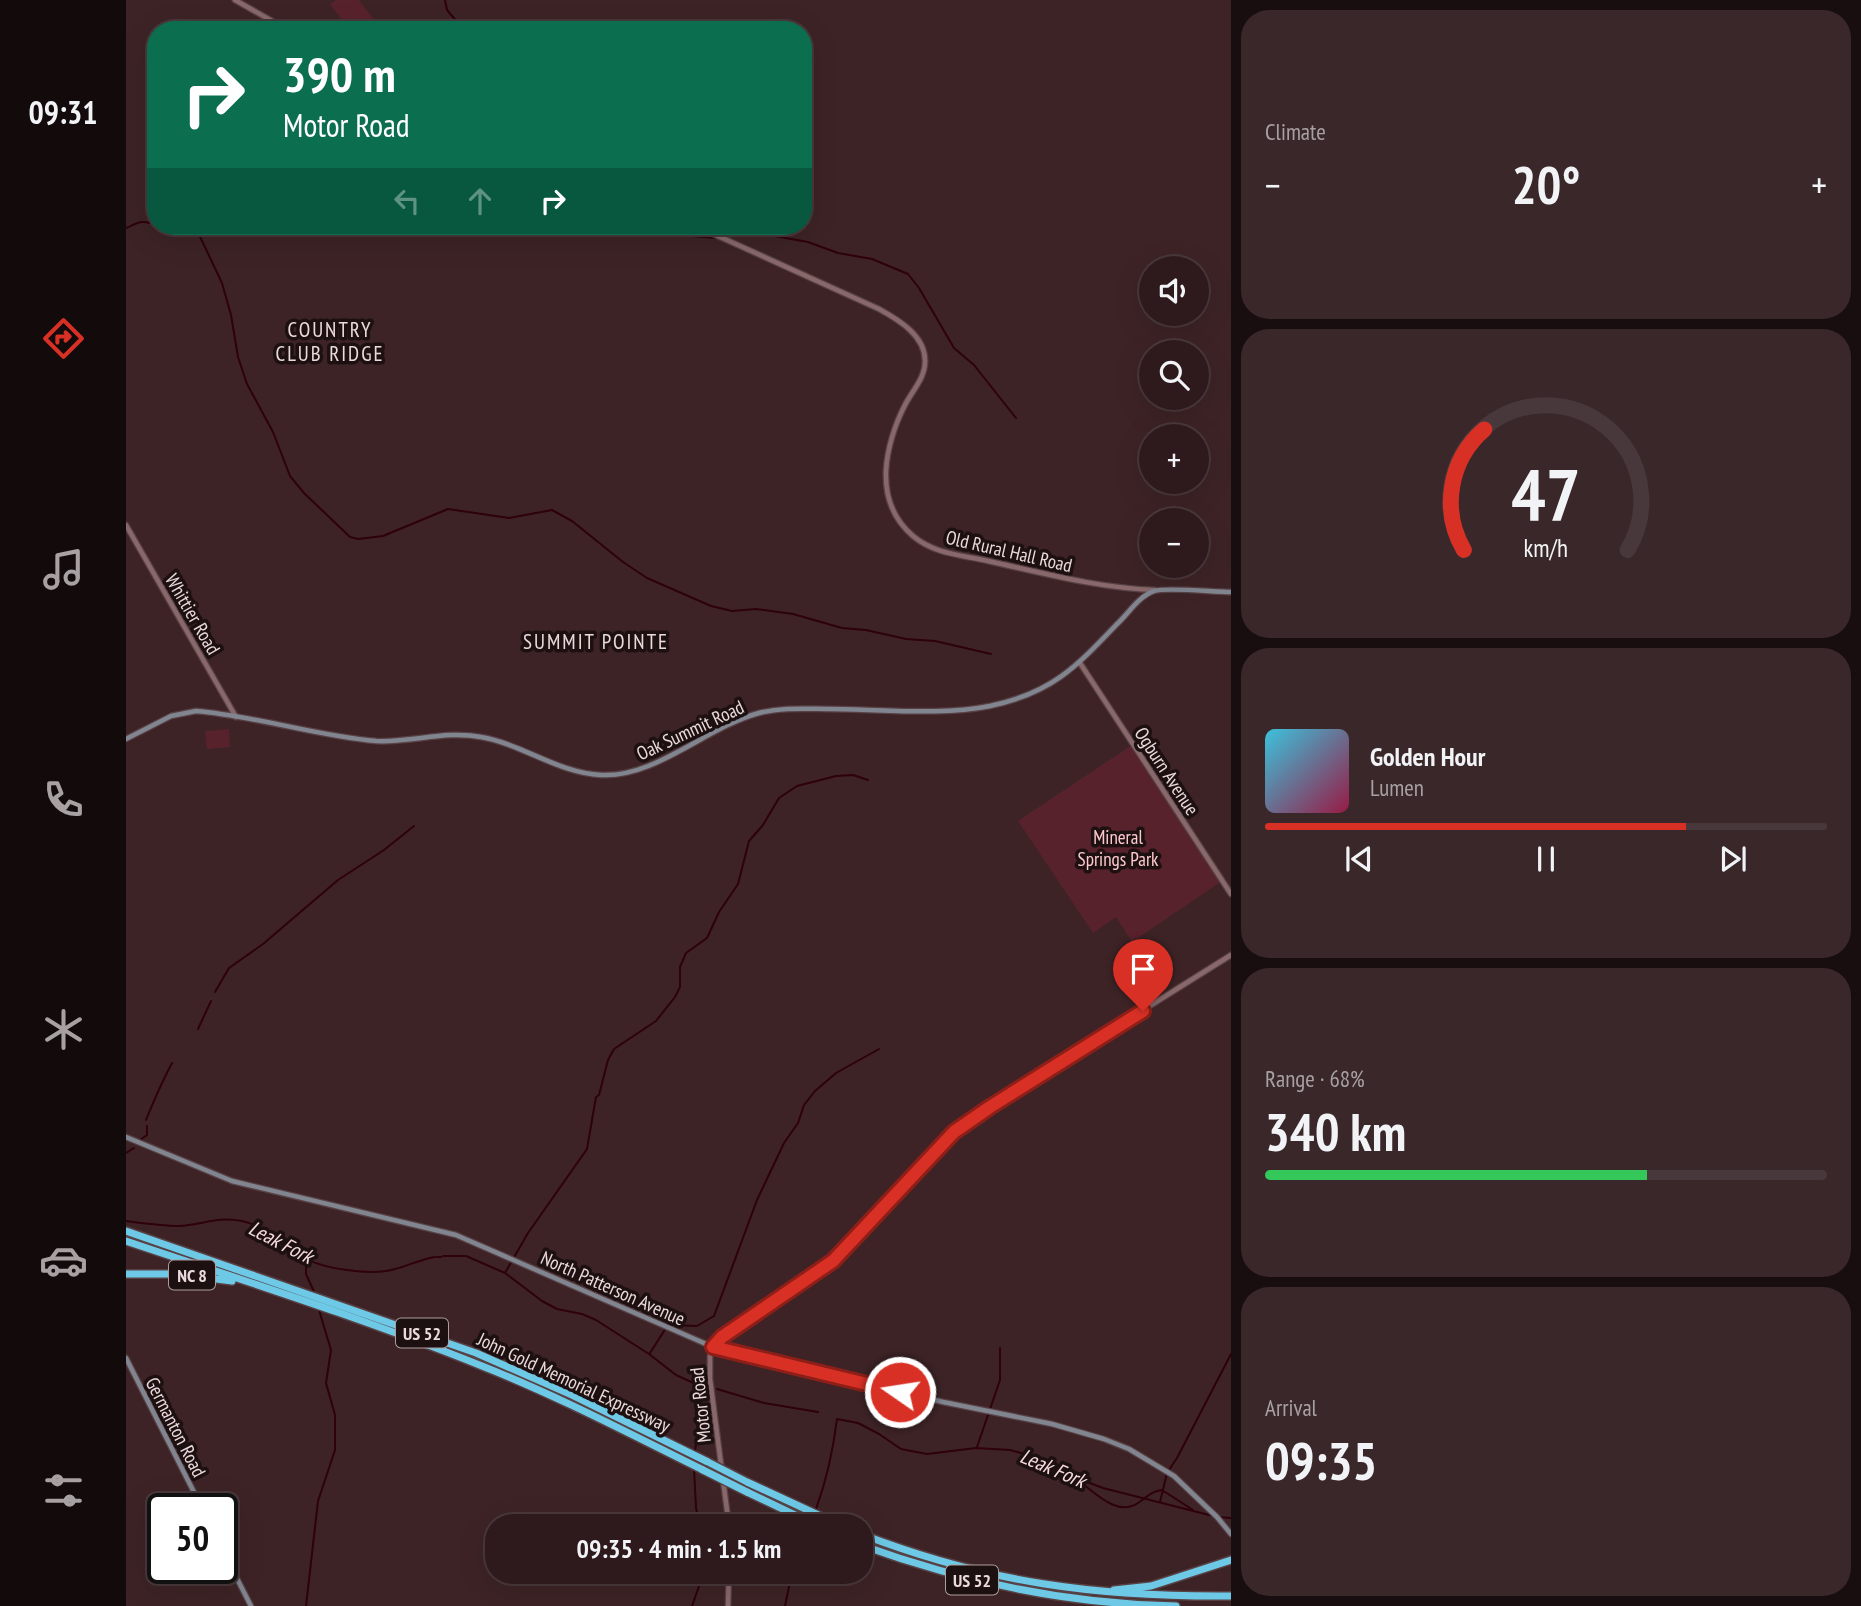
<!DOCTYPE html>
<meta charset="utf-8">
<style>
:root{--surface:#2e1a1c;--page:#3a2729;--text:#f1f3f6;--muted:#a7a1a3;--line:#49383b;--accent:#d93025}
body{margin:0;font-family:"PT Sans Narrow",sans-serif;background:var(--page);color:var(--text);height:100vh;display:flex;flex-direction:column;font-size:26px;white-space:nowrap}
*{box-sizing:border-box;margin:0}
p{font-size:23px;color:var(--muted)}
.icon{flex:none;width:38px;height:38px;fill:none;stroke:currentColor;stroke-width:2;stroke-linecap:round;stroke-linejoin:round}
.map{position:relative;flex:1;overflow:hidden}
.details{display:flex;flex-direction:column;gap:10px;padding:10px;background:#190e0f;width:630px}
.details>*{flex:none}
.guide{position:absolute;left:21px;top:21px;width:665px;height:214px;border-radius:28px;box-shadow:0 7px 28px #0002,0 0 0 2px var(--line);background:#0b6e4f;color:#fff;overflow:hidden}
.buttons{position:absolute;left:1013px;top:256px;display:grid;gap:14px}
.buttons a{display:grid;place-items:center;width:70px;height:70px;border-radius:50%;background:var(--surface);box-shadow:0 7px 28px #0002,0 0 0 2px var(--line);font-size:35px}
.speed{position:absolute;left:21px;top:1493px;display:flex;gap:14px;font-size:35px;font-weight:700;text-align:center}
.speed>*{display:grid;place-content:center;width:91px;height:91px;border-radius:50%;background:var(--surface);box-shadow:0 7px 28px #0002,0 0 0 2px var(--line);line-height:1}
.speed .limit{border:4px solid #111;border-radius:10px;background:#fff;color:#111}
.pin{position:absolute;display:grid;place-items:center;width:60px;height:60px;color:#fff;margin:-72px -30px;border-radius:50% 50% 50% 0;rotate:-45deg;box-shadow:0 0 7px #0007}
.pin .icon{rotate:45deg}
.me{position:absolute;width:77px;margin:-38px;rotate:283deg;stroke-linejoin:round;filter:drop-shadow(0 0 5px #0008)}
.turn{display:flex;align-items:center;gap:24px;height:147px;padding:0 21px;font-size:32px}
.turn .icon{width:91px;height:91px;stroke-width:2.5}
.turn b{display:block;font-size:49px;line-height:60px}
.lanes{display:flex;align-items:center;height:66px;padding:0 21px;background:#0003;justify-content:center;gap:35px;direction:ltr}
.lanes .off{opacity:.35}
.big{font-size:52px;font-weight:700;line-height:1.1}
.details .widget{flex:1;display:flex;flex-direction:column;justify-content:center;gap:10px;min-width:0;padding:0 24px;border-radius:28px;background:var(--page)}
.details .dial{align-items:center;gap:0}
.dial svg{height:182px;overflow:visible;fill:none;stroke:var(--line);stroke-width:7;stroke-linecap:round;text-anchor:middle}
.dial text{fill:var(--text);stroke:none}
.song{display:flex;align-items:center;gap:21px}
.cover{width:84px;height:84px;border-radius:10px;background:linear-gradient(135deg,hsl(190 70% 55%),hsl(340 70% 35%))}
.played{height:7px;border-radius:4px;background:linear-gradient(90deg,var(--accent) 75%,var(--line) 75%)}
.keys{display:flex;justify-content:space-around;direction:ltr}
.heat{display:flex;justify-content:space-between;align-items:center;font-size:38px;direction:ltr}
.charge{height:10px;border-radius:5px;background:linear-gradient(90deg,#34c759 68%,var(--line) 0)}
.trip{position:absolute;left:359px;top:1514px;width:388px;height:70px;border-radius:28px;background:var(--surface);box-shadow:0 7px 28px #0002,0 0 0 2px var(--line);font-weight:700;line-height:70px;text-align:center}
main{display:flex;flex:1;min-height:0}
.menu{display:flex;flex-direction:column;width:126px;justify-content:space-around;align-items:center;background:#120a0b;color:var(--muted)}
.menu .icon{width:49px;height:49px}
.menu .active{color:var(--accent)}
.menu b{font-size:32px;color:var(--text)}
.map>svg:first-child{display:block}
.green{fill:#58222c}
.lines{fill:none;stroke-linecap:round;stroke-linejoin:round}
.stream{stroke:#2e010b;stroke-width:2}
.tertiary-casing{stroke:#574144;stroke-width:7}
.secondary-casing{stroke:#574144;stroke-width:7}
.motorway-casing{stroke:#574144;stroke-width:10}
.tertiary{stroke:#88686b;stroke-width:4.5}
.secondary{stroke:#808590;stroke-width:4.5}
.motorway{stroke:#6dc9e6;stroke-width:7}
.motorway-bridge-casing{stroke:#574144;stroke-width:10;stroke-linecap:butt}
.motorway-bridge{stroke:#6dc9e6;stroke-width:7}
.route-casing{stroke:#8d1f18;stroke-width:18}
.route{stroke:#d93025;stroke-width:12}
.labels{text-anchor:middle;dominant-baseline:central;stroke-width:7;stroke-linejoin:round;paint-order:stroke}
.shield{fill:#1c1011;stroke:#ad9d9e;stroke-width:2}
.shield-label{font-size:18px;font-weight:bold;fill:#ebd9db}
.street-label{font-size:19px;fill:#ebd9db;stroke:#1c1011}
.park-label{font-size:19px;fill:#ffc9ce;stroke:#1c1011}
.neighbourhood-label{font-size:21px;letter-spacing:2px;fill:#ebd9db;stroke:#1c1011}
.water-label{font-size:21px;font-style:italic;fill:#f7dbdd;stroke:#1c1011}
</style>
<main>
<nav class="menu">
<b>09:31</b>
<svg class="icon active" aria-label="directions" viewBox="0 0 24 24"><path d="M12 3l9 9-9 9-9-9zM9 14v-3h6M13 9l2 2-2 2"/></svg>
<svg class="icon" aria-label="music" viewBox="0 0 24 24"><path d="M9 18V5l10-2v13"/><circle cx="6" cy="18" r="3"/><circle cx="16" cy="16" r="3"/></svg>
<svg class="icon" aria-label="phone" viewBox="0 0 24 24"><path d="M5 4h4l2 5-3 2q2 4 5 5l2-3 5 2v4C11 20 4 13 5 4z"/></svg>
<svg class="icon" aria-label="climate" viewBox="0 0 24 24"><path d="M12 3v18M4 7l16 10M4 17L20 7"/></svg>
<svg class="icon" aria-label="car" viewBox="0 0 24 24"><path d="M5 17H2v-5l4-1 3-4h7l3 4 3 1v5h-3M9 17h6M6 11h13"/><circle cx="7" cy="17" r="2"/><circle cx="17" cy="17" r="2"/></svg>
<svg class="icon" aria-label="filters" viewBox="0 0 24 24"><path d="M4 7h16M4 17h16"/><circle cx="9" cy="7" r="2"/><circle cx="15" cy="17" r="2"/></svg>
</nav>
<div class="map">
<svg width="1105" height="1606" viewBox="0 0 1105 1606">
<rect width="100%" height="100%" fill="#3d2326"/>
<path class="green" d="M210 0H233L252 25 245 30H224L204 4Z
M103 729 104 747 81 749 79 731Z
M1006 745 1096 881 1006 942 990 917 967 933 892 821Z"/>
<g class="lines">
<path class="stream" d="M319 0 321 10 338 30
M69 226 96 283 105 315 112 357 121 384 147 432 164 476 178 493 224 537 232 539 257 536 322 509 383 518 426 510 446 521 497 562 521 578 585 606 606 611 630 609 667 614 716 628 740 630 780 639 809 641 865 654
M544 226 566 236 590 238
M0 228C6 226 11 222 16 222 24 221 47 231 54 236L63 226
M599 233 621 231 682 242 712 253 746 259 782 274 793 288 828 348 848 365 890 418
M89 992 103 968 137 944 212 880 258 850 288 826
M72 1029 85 1001
M20 1120C28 1100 36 1082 46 1063
M14 1140 21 1135V1126
M0 1153 8 1148
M0 1221C15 1223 38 1226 53 1226 76 1225 91 1216 116 1221 139 1226 156 1243 175 1256 195 1269 246 1276 269 1269 282 1266 295 1259 309 1257
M317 1256H340L379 1273 416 1301 431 1309 456 1314 470 1320 523 1354 550 1375 574 1386 575 1400 569 1452
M311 1257H315
M180 1259V1274L189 1294
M379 1273 402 1233 461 1149 470 1097 473 1095 482 1060 488 1049 530 1021 549 997 554 987V967L560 953 581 938 593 912 612 884 623 841 637 825 653 798 671 786 710 776 727 775 742 780
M544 1325 571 1326 588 1316 631 1200 658 1143 672 1123 678 1105 689 1091 710 1073 753 1049
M524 1353 540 1328
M591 1389 638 1403 692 1412
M851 1447 874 1380V1348
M568 1468 570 1508 574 1526
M950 1479C967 1490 990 1518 1012 1503 1021 1497 1026 1491 1036 1490L1067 1510
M1034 1502 1041 1473 1051 1458 1105 1354
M690 1509C701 1479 707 1451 711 1419L732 1423 753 1434 775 1449 801 1454 850 1448 884 1450 906 1456 940 1474 977 1488 1087 1516
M1092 1517 1105 1518
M180 1606 192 1501 209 1450V1415L200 1383 205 1350 193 1310
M566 1606 578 1572
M659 1606 666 1572"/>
<g class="tertiary-casing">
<path id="tertiary" d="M109 0 162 30
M570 226 753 309C773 320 800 336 799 362 799 378 786 391 779 405 769 424 761 449 760 471 759 497 767 519 787 536 808 554 836 555 862 561 917 573 972 588 1029 590
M0 525 110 717
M954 663 1105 894
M603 1526 584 1379V1356L591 1342 707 1261 822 1137 864 1106 1105 955
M602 1606 603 1572"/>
</g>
<g class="secondary-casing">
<path id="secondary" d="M0 739 45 716 70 711C131 716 190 736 250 741 286 743 319 730 355 737 396 744 432 773 475 775 530 778 580 727 633 713 656 707 681 709 704 709 755 709 814 716 864 706 926 693 950 667 991 624 1002 614 1013 596 1028 591 1041 587 1088 592 1105 592
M0 1137 106 1181 330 1235 587 1347 817 1402 926 1424 978 1439 1003 1449 1048 1476 1091 1517 1105 1534
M0 1358 76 1508
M96 1549 125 1606"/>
</g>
<g class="motorway-casing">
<path id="motorway" d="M0 1231 350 1353 446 1395 582 1462
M0 1241C119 1281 239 1319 356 1366 432 1396 504 1434 577 1470
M0 1274H52L106 1281
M621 1482 716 1526
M621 1492 692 1526
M735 1534C862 1583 970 1597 1105 1596
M735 1545C837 1582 941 1604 1050 1606
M988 1590 1025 1586 1105 1560"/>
</g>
<use href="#tertiary" class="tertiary"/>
<use href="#secondary" class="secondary"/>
<use href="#motorway" class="motorway"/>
<g class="motorway-bridge-casing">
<path id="motorway-bridge" d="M582 1462 621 1482
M577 1470 621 1492"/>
</g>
<use href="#motorway-bridge" class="motorway-bridge"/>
</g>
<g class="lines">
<g class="route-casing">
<path id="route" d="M774 1392 587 1347 596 1337 707 1261 828 1132 864 1107 1017 1011"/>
</g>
<use href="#route" class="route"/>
</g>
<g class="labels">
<g class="shield">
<rect x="43" y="1260.5" width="46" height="29" rx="5"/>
<rect x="270" y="1318.5" width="52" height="29" rx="5"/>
<rect x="820" y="1565.5" width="52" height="29" rx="5"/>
</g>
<g class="shield-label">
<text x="66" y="1275">NC 8</text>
<text x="296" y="1333">US 52</text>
<text x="846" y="1580">US 52</text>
</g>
<g class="street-label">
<text transform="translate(883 551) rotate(13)">Old Rural Hall Road</text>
<text transform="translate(67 614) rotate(60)">Whittier Road</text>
<text transform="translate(564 730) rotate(-25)">Oak Summit Road</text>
<text transform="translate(1041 771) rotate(57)">Ogburn Avenue</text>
<text transform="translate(487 1288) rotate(24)">North Patterson Avenue</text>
<text transform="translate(448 1382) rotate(25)">John Gold Memorial Expressway</text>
<text transform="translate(574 1405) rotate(-96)">Motor Road</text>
<text transform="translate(50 1427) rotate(63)">Germanton Road</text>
</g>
<g class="park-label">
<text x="992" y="837">Mineral<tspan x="992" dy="22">Springs Park</tspan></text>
</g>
<g class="neighbourhood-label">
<text x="204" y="329">COUNTRY<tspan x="204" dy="24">CLUB RIDGE</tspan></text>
<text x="470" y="641">SUMMIT POINTE</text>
</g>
<g class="water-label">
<text transform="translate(155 1242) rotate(27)">Leak Fork</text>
<text transform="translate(927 1468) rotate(23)">Leak Fork</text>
</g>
</g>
</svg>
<div class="buttons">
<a><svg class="icon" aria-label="sound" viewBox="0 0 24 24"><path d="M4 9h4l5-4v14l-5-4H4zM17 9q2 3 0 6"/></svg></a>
<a><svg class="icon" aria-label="search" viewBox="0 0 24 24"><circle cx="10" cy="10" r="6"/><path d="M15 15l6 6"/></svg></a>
<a>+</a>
<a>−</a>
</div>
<div class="speed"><div class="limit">50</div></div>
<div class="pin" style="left:1017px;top:1011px;background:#d93025"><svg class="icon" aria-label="arrive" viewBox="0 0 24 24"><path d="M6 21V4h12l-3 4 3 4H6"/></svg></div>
<svg class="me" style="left:774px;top:1392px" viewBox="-20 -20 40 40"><circle r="17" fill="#d93025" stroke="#fff" stroke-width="3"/><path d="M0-11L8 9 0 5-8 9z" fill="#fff"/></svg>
<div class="trip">09:35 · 4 min · 1.5 km</div>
<div class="guide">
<div class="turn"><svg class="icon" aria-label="right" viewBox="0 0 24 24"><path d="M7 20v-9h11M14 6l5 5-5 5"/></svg><div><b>390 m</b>Motor Road</div></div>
<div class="lanes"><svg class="icon off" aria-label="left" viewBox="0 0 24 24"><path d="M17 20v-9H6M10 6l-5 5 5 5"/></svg><svg class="icon off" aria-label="ahead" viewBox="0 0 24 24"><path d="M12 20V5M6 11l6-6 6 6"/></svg><svg class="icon" aria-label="right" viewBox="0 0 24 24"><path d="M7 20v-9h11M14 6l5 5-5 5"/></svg></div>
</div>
</div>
<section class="details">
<div class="widget"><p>Climate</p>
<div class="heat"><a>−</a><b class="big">20°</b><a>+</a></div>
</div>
<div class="widget dial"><svg viewBox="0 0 100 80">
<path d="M14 69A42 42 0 1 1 86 69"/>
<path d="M14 69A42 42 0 0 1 23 16" stroke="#d93025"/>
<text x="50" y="56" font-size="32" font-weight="700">47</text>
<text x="50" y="72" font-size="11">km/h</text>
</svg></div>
<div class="widget">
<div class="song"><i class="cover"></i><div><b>Golden Hour</b><p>Lumen</p></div></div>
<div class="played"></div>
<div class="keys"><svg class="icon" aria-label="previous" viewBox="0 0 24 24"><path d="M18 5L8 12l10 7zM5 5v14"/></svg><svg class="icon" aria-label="pause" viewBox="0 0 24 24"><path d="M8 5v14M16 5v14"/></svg><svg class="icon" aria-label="next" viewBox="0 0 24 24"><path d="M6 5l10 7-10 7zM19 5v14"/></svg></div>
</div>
<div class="widget"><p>Range · 68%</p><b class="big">340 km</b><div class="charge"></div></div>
<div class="widget"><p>Arrival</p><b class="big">09:35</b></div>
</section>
</main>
